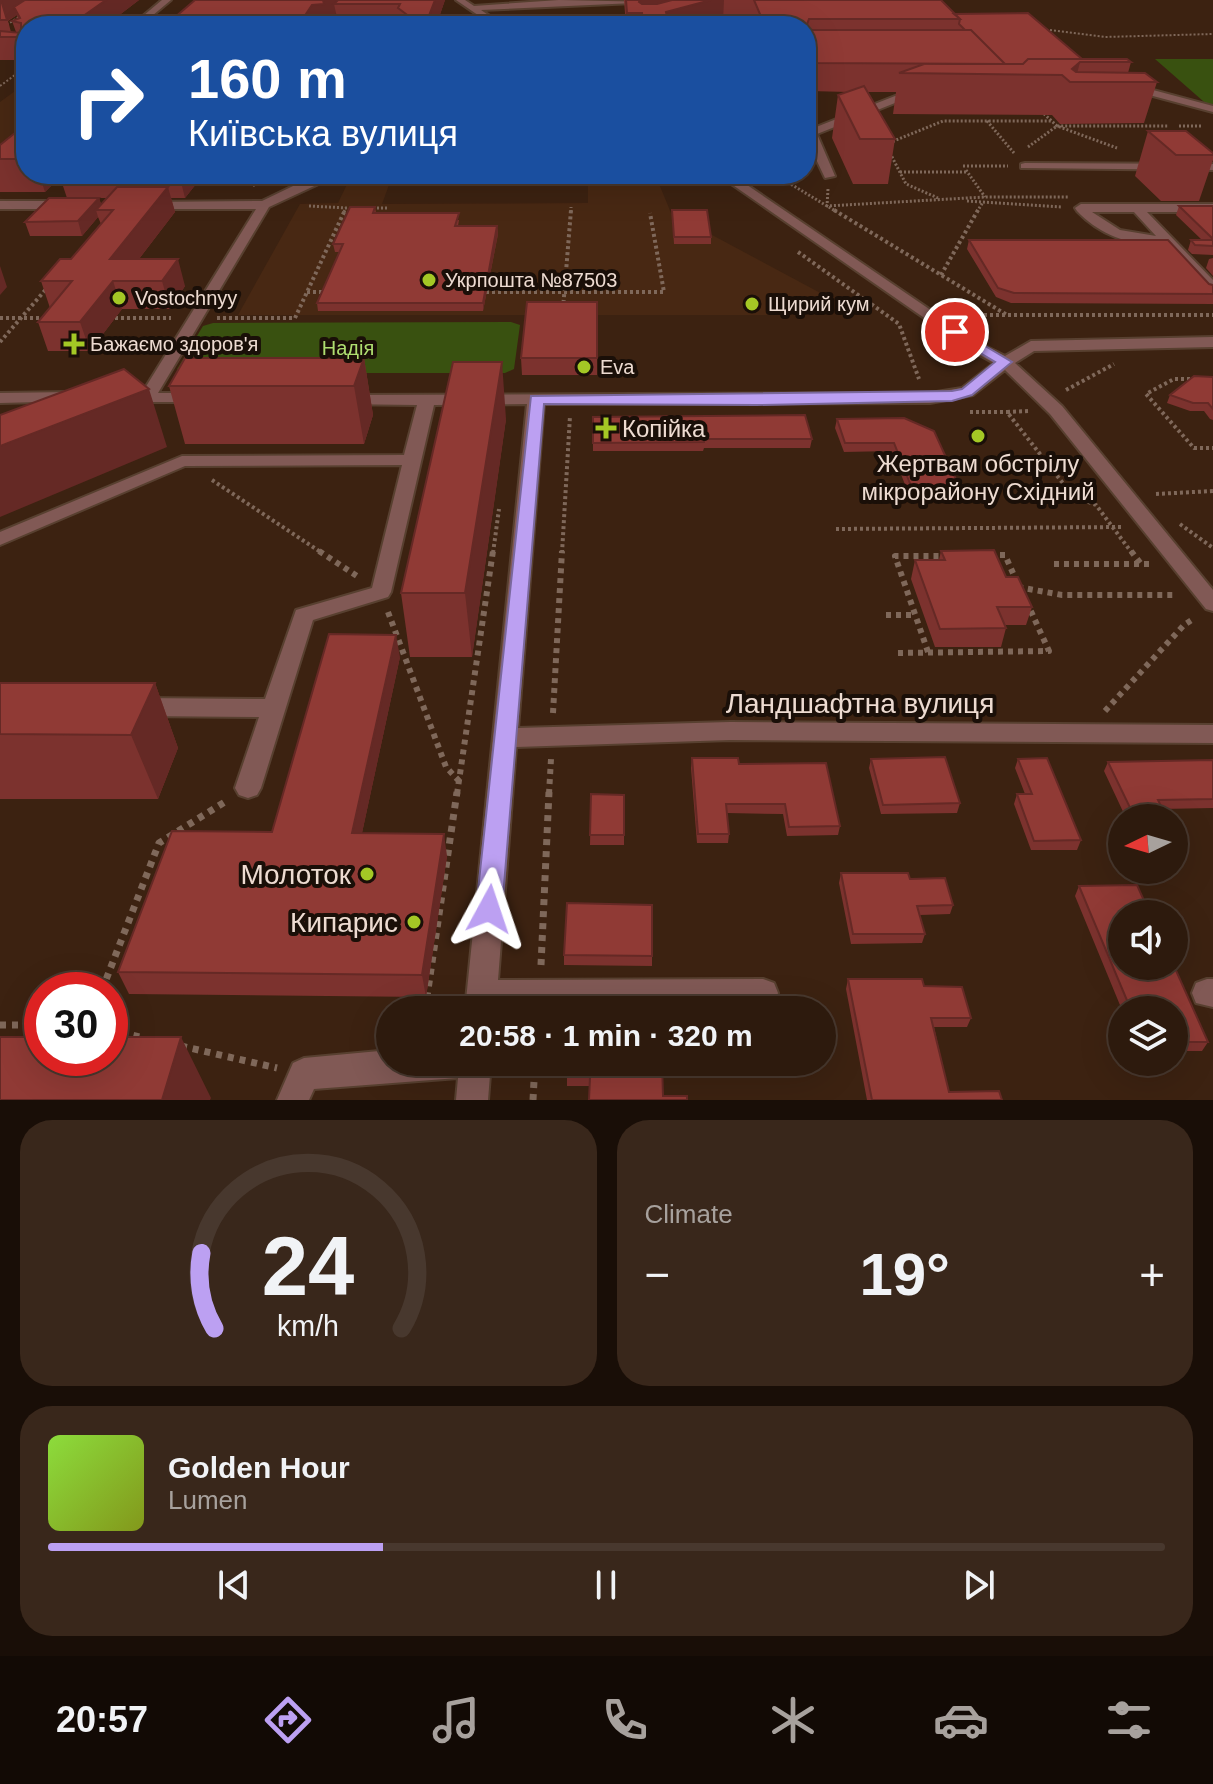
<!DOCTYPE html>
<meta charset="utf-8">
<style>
:root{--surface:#2d1a0d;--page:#39271b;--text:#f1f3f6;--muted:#a7a19d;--line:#48382e;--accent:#bca0f2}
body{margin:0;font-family:Helvetica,sans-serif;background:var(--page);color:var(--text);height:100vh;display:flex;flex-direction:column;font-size:30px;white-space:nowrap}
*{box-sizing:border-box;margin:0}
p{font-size:26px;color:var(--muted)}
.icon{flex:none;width:44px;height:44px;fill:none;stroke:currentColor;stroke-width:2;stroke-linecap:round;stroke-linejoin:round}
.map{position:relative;height:1100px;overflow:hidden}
.panel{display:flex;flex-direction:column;gap:20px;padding:20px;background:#190e07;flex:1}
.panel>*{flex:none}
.guide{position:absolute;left:16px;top:16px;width:800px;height:168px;border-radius:32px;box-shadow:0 8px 32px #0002,0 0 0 2px var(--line);background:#1a4fa0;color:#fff;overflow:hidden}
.needle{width:52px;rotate:265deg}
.fabs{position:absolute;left:1108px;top:804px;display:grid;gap:16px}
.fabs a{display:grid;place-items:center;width:80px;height:80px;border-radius:50%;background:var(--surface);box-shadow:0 8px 32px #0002,0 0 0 2px var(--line);font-size:40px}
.speed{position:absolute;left:24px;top:972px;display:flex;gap:16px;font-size:40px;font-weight:700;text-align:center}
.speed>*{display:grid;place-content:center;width:104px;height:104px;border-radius:50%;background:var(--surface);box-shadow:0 8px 32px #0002,0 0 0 2px var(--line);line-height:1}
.speed .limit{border:12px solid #d22;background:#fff;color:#111}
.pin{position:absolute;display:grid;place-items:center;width:68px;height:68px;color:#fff;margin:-34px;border:4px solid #fff;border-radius:50%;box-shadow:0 2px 8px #0007}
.me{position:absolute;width:88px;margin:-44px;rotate:5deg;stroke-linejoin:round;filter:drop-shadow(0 0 6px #0008)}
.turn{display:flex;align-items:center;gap:28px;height:168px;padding:0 40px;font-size:36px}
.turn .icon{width:104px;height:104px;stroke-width:2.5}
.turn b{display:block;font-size:56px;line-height:68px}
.big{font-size:60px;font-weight:800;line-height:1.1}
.panel .widget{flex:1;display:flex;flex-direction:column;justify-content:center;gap:12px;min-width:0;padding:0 28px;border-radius:32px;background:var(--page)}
.panel .dial{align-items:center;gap:0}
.dial svg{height:208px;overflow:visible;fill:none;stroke:var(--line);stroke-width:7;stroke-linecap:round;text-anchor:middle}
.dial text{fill:var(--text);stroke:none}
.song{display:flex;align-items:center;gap:24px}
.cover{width:96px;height:96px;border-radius:12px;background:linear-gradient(135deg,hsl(90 70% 55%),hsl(70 70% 35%))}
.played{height:8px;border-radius:4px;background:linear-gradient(90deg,var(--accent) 30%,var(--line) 30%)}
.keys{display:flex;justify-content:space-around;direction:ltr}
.heat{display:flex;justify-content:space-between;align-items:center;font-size:44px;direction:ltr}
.panel .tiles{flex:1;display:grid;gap:20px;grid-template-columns:1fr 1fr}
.widget:last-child{grid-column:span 2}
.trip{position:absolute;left:376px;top:996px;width:460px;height:80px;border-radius:40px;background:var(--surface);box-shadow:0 8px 32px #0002,0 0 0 2px var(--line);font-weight:800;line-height:80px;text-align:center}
.tabs{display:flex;height:128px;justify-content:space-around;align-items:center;background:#120a05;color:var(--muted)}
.tabs .icon{width:56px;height:56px}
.tabs .current{color:var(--accent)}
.tabs b{font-size:36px;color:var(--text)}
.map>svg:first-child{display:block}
.built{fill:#482813}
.green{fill:#395110}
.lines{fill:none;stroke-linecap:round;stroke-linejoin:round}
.minor-casing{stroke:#584030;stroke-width:4}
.path-far4{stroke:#7f685a;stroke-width:2;stroke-dasharray:2 2;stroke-linecap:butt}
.path-far3{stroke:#7f685a;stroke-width:3;stroke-dasharray:2 2;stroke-linecap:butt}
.path-far2{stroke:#7f685a;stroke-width:4;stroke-dasharray:3 3;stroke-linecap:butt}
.path-far1{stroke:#7f685a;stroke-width:6;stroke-dasharray:5 5;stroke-linecap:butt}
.path{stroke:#7f685a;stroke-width:7;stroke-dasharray:6 6;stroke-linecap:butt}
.minor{fill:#815955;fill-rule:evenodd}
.wall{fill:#7c322e;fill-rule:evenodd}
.shaded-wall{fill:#652925}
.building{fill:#903a35;stroke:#652925;stroke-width:2}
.route{fill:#bca0f2;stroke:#7a689d;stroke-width:2}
.poi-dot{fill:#a4c825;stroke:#1a0f08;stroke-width:3}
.labels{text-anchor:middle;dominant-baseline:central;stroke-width:8;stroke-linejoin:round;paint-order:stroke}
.far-poi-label{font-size:20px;fill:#eddbd1;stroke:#1a0f08;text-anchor:start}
.far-park-label{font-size:20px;fill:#afde70;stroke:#1a0f08}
.poi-label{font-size:24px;fill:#eddbd1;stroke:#1a0f08;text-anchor:start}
.near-street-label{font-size:28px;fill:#eddbd1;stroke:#1a0f08}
.near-poi-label{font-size:28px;fill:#eddbd1;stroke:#1a0f08;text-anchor:end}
</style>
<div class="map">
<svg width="1213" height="1100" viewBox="0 0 1213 1100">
<rect width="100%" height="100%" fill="#3c2211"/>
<path class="built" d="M26 83V155H0V102Z
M352 174H393L382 204 588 203V174H655L671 213 841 304 828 315H238L300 204 338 203Z"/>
<path class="green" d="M1155 59H1213V109L1211 108Z
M511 322 520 325 514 369 505 373H183L177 369 203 326 213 323Z"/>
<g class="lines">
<g class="minor-casing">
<path id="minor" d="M162 0H171L140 26H131Z
M456 0H465L474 6 559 0 656 2 481 10 504 26H494Z
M26 57V64H20V60Z
M1127 90H1153L1213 106V112L1153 96 1124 95Z
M895 96 919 95 924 98 900 101 817 134 835 176 825 178 806 138V131Z
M1025 163 1213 164V170L1021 168V164Z
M318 174H330L325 181 269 207 158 393H200L206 394 208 398 206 402H122L120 398 122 394 142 393 256 209H148L142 205 144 202 262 201Z
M717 174H731L979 343 1005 356 1031 341 1213 337V347L1034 351 1015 363 1062 406 1213 590V611L1206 609 1050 414 1005 370 973 395 930 403 544 404 518 728 730 722 1213 725V743L730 740 516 747 498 980 763 979 774 983 778 993 774 1003 763 1007 465 1010 527 404 434 405 391 592 388 597 313 620 261 788 257 795 248 798 239 795 235 788 259 717 139 716 131 713 127 707 131 701 139 698 265 699 296 610 372 588 402 465 185 466 0 545V532L182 456 404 455 417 405 338 404 336 400 338 396 344 395 930 393 962 388 994 363 969 349Z
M0 201H68L74 205 68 209H0Z
M1081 204H1213V212H1147L1213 280V292L1208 291 1163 243C1130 247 1099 234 1077 211L1075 208ZM1092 212H1134L1156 236 1120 230Z
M72 392 78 393 80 397 78 401 0 403V393Z
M1207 979H1213V1007L1196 1003 1192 993 1196 983Z
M390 1050V1062H491L488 1100H456L458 1078 314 1089 309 1100H277L293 1063 304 1058Z"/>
</g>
<path class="path-far4" d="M600 20 613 26
M726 26 756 23
M0 29 22 15
M1050 30 1105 37 1213 34
M0 86 15 75"/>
<path class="path-far3" d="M1041 111 1057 126 1117 148
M987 121 1014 153
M1179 126H1202
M889 143 943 121H1051
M1028 147 1057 126H1168
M890 153 906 184 938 198
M963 166H1008
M966 170 985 197
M900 172H968
M242 174 255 186
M774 174 837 212
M828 189 827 206 985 197H1068
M967 201 1061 207
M309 206 347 208
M369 208H388
M344 212 346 208
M571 212V207
M977 212 983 202"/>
<path class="path-far2" d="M834 210 1007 315
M798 252 899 324 919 379
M941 275 978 210
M307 292H326
M480 292H664L650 213
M563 309 571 210
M966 315H1213
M0 318H47
M109 318H171
M217 318H295L345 210
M0 342 48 287
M1196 379H1174L1146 394 1194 448H1213
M1066 390 1114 364
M1028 411 1007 412 1073 496 1096 505 1132 553
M970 412H1007
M212 480 322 553
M1156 494 1213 491
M1180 524 1213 548
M836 529 1123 527
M493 553 499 509
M562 553 570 416"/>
<path class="path-far1" d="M319 551 360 578
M1131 551 1141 564
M990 555H1005L1016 580
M1054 564H1153
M1018 587 1062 595H1175
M388 612 446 767 460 782
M886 615H915
M928 652 895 556H944
M898 653 1049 651 1029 607
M1105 711 1184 625 1195 618
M553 713 562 551
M457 794 493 551
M549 794 551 759"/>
<path class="path" d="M541 965 549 792
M102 990 159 843 228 800
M425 1010 457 792
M0 1025H42
M110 1030 144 1038
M181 1046 277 1068
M533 1100 535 1062"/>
<use href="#minor" class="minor"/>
</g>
<path class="wall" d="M0 0H139L105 26H26V60H0ZM17 15 18 19 12 21 16 32H11L8 21Z
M195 0H445L436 26H338L336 13 327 24H167Z
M624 0H941L954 14 1082 59 1131 62 1128 73 1157 82 1144 123 1060 124 1052 115 893 114 896 92H868L895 139 888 184H853L832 138 838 95 848 92 809 91 806 84V26H753L750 21H723L705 26H626Z
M26 124V174H199L200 179 185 198H171L175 212 139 259 185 286 170 309H122L90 351H48L38 322 50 308 41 281 71 259 101 224 98 217 82 236H30L25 222 67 198 60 177 45 192H0V145ZM99 198H107L101 204Z
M1148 131 1213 153V160L1199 201H1161L1135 176Z
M1179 206H1213V255L1192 254 1188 250 1191 240H1202L1176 215Z
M375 207 376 213 459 220 458 226H497L498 234 483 311H318L317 303 340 252H335L333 244Z
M672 210 711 237V244H674Z
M969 240 1209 284 1213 285V304L1011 303 996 297 967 249Z
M1213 258V276L1206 268 1209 259Z
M597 302V375H522L521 358Z
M364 358 373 415 364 444H185L169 386Z
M1213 377V420L1210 419 1204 411H1190L1167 403 1170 395Z
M593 417 812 439 810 448H704L703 451H593Z
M506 419 472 657H410L401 593Z
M837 419 934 431 959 486 956 495H909L892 451 844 452 835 428Z
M941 551 1006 577 1032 607 1026 625H1005L1006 628 1001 647H935L911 579 915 560H939Z
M400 657 362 833 447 856 426 997 129 994 118 972 272 832Z
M0 683H155L178 748 158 799H0Z
M692 758 739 764 840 826 838 835 787 836 783 814 727 813 729 834 728 843H697L691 768Z
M871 759 960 803 957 813 881 814 869 768Z
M1018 759 1081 840 1077 850H1031L1014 804 1017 794H1025L1015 768Z
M1213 760V808L1162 809 1167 818H1126L1104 771 1108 762Z
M591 794 624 795V845H590Z
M841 873 910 879 953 905 950 914 920 915 925 934 922 943 851 944 839 883Z
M1079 886 1208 1042 1202 1051H1174V1010H1122L1075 896Z
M564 955 652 956V966L564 965Z
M848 979 924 986 971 1018 967 1027H934L949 1092 1002 1100H867L846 989Z
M567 1062 663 1096 589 1086H567Z"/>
<path class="shaded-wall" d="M1 0H43L14 7 17 15 7 21Z
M106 0H139L105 26H69Z
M323 0H346L334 4 336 13 327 24V26H298L312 5Z
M435 0H445L436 26H425Z
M640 0H724L723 21 705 26H665L639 2Z
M1080 62 1075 82 1072 69Z
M39 174H59L60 177 45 192Z
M179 174H199L200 179 185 198Z
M168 187 175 212 122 281 110 259Z
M99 198 103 210H96L98 217 82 236 78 221Z
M497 226 498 234 483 311V303Z
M178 259 185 286 170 309 162 281Z
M0 266 7 287 0 295Z
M113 281 122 309 90 351 80 322Z
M364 358 373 415 364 444 354 386Z
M502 362 506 419 472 657 465 593Z
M149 389 167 447 0 517V446Z
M396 635 400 657 357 856 352 833Z
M155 683 178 748 158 799 131 735Z
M444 834 447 856 426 997 422 975Z
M181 1037 211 1098 210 1100H162Z"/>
<path class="building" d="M0 0H1L7 20H0Z
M25 0H106L69 26H26V37H0V31L21 33V23L12 21 20 18 14 7Z
M195 0H323L324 4 312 5 298 26H145L148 24H167Z
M338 0H435L425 26H422L398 8 400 4H334Z
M626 0H640L639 2 642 4H657L672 0H711L666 12 669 26H643L642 13H627Z
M754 0H941L960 19H809L806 27 765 26Z
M1028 13 1082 59H1028L1023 64H1005L971 30H965L959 24 960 19 954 14Z
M806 28 809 30H971L1005 64 812 63 806 50Z
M1028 59H1127L1131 62H1080L1072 69 1076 72 1145 73 1157 82H1070L1062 75 899 73 924 64H1023Z
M864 86 895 139H860L838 95Z
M26 124V159H0V145Z
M1148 131H1186L1213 153V155H1176Z
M117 187H168L110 259H178L162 281H113L80 322H38L72 281H41L60 259H71L113 210H96Z
M49 198H99L78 221 25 222Z
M1179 206H1213V239Z
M350 207H375L373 213H459L455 226H497L483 303H317L343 244H333Z
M672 210H707L711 237H674Z
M969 240H1168L1209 284 1213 285V294L1014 293 998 288Z
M1191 240H1213V246L1195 245Z
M527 302H597V358H521Z
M185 358H364L354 386H169Z
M453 362H502L465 593H401Z
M124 369 149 389 0 446V415Z
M1194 376 1213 377V409L1208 403H1193L1170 395Z
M805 415 812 439H704V442L593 443V417Z
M904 418 934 431 959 486H911L894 443H845L837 419Z
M994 550 1006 577H1018L1032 607H997L1006 628 940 629 915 560H945L941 551Z
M329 634 396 635 352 833 444 834 422 975 118 972 172 831 272 832Z
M0 683H155L131 735 0 734Z
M945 757 960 803 883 805 871 759Z
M692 758H738L739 764 826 763 840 826 789 827 785 804H726L729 834H698Z
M1047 758 1081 840 1034 841 1017 794H1032L1018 759Z
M1213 760V799L1158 800 1167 818H1135L1108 762Z
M591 794 624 795V835H590Z
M841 873H908L910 879 945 878 953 905 917 906 925 934H853Z
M1137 885 1150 914H1122V966H1174L1208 1042H1174V1010H1131L1079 886Z
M567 903 652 905V956L564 955Z
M848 979H922L924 986 962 987 971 1018H931L949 1092 999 1091 1002 1100H872Z
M0 1037H42V1058H110V1037H181L162 1100H0Z
M567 1062H662L663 1096H687V1100H589L590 1077H566Z"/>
<path class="route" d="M955 328 1012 362 972 395 952 401 757 405 544 404 502 909 498 917 489 920 480 917 476 909 531 396 952 391 962 389 995 362 950 335V329Z"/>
<g class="poi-dot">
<circle cx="429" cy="280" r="8"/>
<circle cx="119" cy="298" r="8"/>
<circle cx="752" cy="304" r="8"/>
<path d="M70 332h8v8h8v8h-8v8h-8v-8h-8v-8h8z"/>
<circle cx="584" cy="367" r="8"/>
<path d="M602 416h8v8h8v8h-8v8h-8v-8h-8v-8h8z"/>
<circle cx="978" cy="436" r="8"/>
<circle cx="367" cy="874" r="8"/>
<circle cx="414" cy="922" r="8"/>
</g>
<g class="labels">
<g class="far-poi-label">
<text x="445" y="280">Укрпошта №87503</text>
<text x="135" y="298">Vostochnyy</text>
<text x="768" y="304">Щирий кум</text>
<text x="90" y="344">Бажаємо здоров'я</text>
<text x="600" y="367">Eva</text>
</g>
<g class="far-park-label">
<text x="348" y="348">Надія</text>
</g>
<g class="poi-label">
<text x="622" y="428">Копійка</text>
<text x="978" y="463" text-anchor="middle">Жертвам обстрілу<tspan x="978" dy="28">мікрорайону Східний</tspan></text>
</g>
<g class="near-street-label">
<text x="860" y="703">Ландшафтна вулиця</text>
</g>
<g class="near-poi-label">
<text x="351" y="874">Молоток</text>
<text x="398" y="922">Кипарис</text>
</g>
</g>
</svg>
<div class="fabs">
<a><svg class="needle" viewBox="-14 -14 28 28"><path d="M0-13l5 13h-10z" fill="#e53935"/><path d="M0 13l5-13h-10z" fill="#a7a19d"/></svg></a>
<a><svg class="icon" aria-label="sound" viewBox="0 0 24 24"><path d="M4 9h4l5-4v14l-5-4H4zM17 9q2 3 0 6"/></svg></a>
<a><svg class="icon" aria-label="layers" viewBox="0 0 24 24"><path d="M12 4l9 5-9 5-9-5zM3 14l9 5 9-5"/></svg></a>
</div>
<div class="speed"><div class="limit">30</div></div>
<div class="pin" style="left:955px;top:332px;background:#d93025"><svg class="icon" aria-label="arrive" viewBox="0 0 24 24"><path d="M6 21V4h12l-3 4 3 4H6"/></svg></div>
<svg class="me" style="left:489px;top:909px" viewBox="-20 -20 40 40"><path d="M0-17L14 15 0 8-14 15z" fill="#bca0f2" stroke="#fff" stroke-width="4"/></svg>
<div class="trip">20:58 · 1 min · 320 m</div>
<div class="guide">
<div class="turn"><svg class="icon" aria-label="right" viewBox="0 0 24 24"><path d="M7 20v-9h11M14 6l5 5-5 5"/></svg><div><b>160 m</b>Київська вулиця</div></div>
</div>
</div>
<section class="panel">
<div class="tiles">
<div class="widget dial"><svg viewBox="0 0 100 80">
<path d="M14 69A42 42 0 1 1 86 69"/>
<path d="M14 69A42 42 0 0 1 9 40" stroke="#bca0f2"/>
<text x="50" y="56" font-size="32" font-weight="700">24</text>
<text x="50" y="72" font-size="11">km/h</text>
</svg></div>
<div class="widget"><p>Climate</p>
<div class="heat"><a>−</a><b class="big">19°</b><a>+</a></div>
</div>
<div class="widget">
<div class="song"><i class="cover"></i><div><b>Golden Hour</b><p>Lumen</p></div></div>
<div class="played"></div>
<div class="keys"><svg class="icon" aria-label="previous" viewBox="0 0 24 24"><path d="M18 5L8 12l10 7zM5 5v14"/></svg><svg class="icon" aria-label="pause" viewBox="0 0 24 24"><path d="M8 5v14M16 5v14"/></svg><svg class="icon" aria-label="next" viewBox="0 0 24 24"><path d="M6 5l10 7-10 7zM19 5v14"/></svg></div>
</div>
</div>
</section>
<nav class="tabs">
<b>20:57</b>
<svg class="icon current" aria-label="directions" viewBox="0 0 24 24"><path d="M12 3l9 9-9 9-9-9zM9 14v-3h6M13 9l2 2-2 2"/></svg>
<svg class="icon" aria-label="music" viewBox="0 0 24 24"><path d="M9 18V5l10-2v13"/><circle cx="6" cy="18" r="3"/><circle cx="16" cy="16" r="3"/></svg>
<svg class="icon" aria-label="phone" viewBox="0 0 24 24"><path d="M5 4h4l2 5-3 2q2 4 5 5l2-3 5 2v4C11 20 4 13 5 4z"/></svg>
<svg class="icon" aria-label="climate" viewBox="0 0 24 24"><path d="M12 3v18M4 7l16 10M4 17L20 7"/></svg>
<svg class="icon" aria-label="car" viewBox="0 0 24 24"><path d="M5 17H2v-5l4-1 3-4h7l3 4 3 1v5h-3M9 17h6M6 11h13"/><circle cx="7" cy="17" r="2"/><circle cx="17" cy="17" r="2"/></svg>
<svg class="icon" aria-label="filters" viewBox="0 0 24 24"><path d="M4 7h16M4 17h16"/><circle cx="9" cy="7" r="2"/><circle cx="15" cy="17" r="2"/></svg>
</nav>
